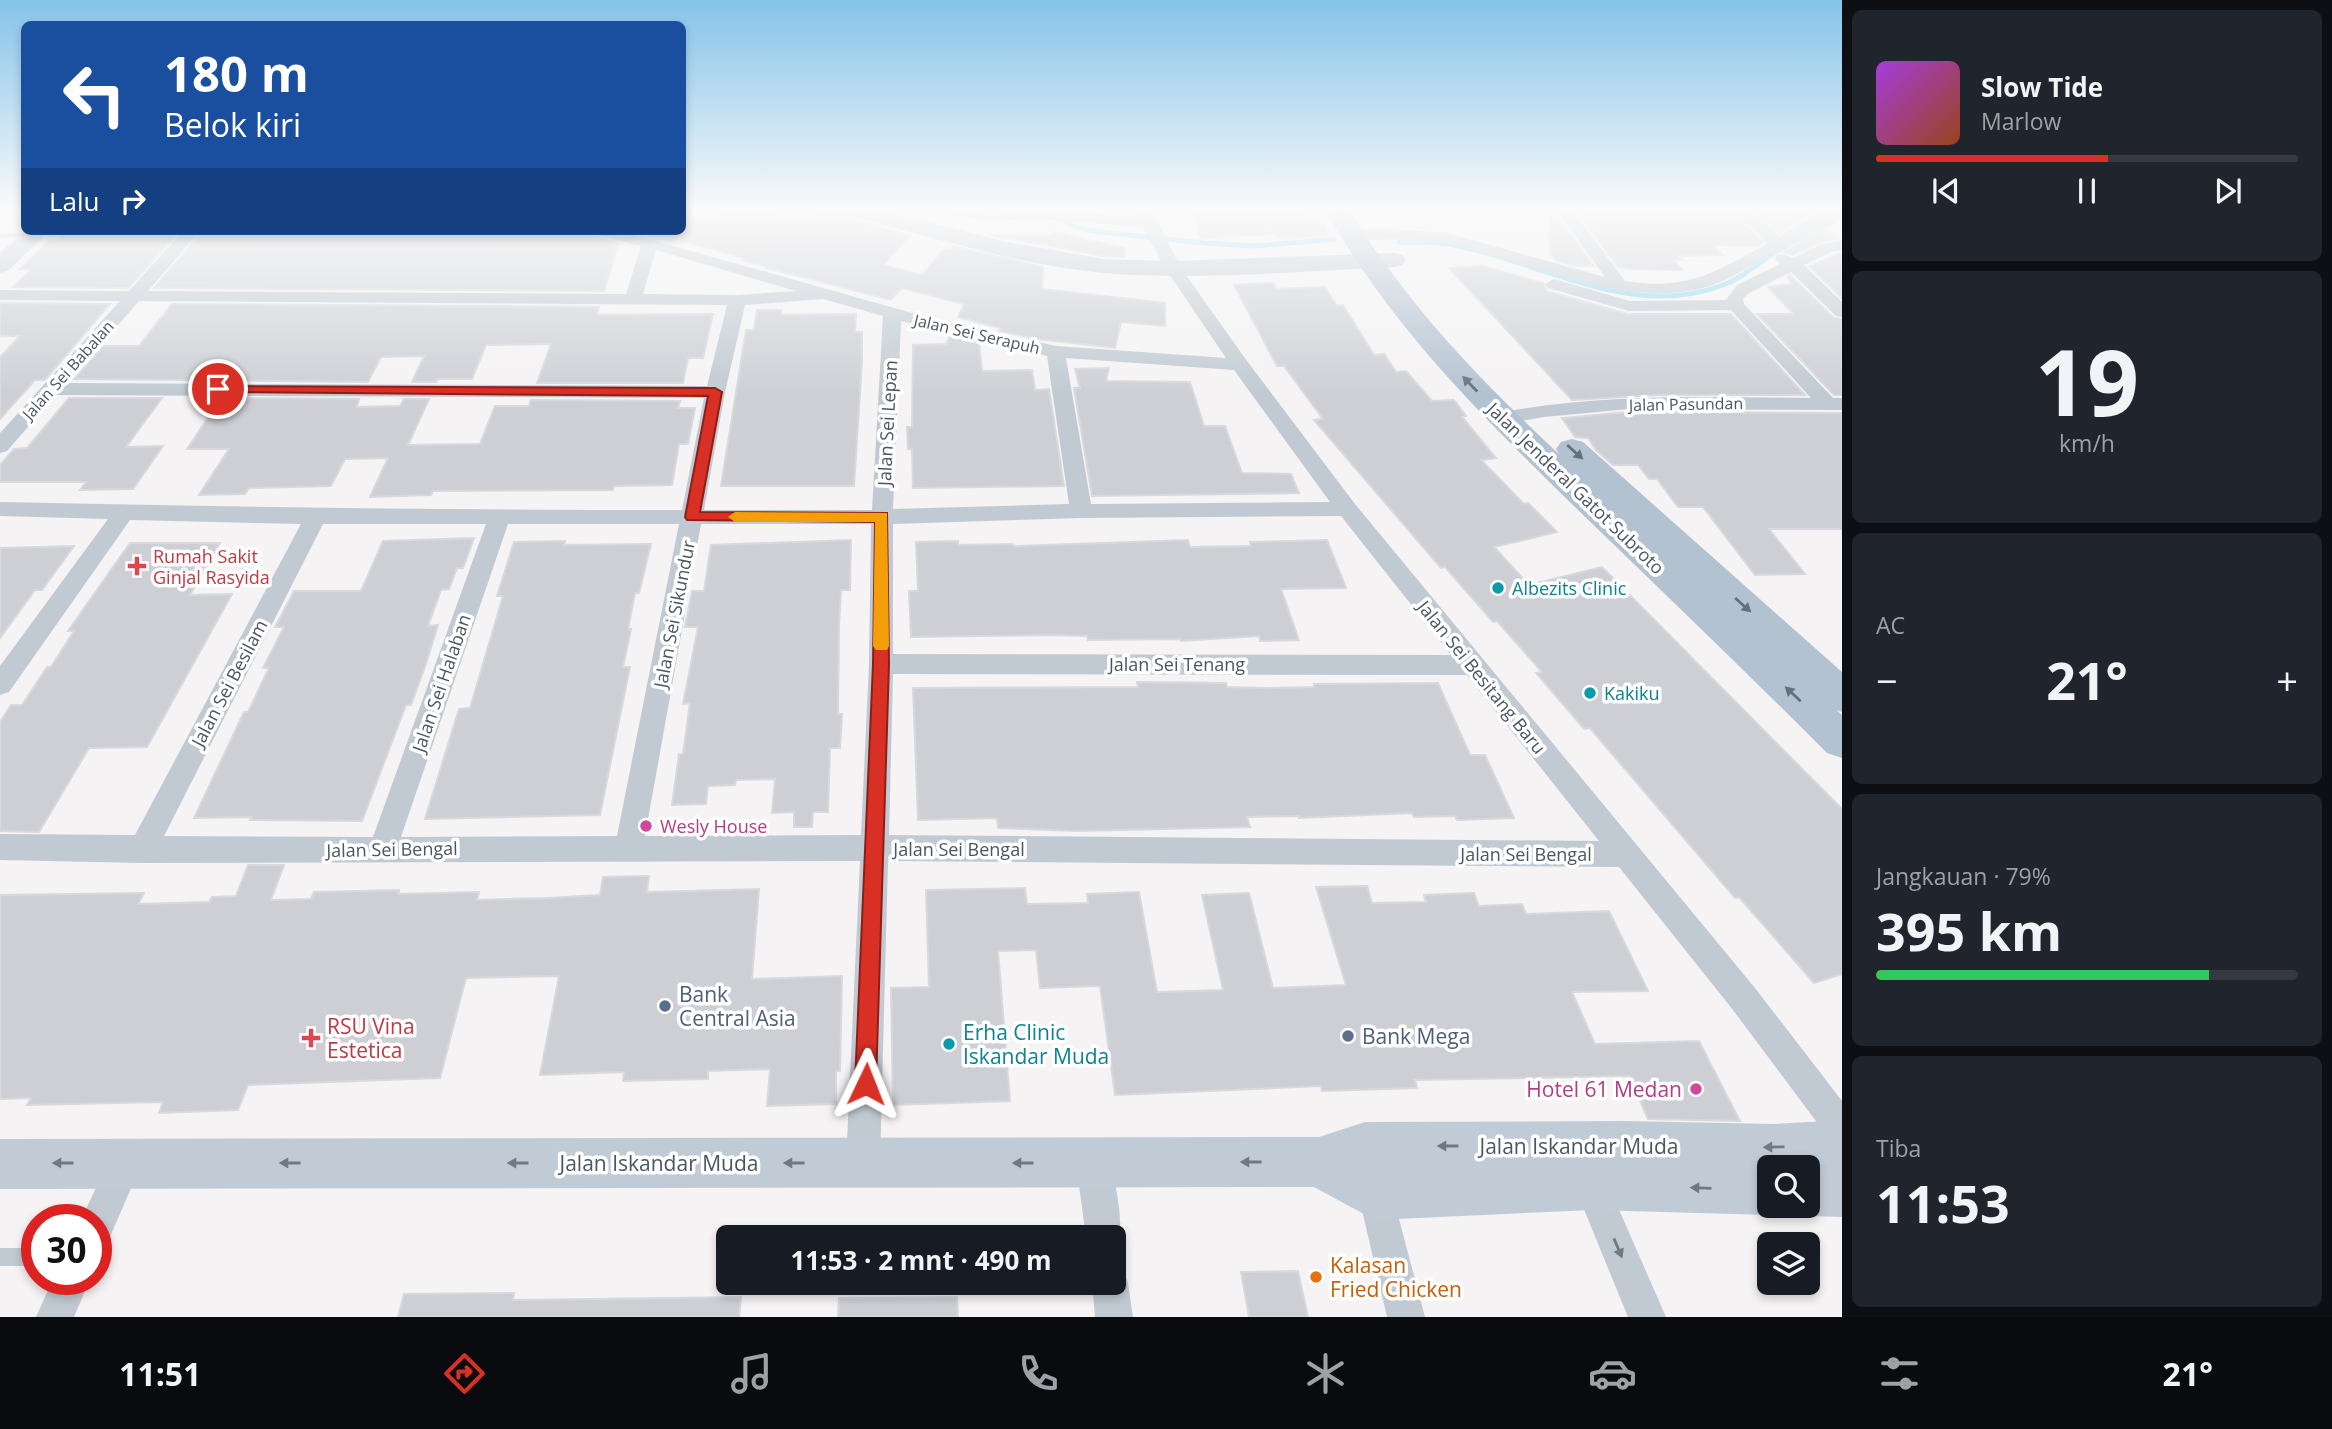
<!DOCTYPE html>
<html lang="id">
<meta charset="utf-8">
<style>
:root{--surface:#171b24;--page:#20242c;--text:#f1f3f6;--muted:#9ea1a6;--line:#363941;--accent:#d93025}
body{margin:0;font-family:"Open Sans",sans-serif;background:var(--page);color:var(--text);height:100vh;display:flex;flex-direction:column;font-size:26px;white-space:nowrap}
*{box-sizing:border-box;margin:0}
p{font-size:23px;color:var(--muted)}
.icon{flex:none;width:38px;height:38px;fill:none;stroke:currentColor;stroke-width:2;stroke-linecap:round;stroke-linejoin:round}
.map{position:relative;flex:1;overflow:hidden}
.side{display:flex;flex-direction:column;gap:10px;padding:10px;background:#0d0f14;width:490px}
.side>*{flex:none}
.hud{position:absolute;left:21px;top:21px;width:665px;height:214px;border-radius:10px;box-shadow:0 4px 10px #0003;background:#1a4fa0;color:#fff;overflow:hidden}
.buttons{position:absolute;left:1757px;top:1155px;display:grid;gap:14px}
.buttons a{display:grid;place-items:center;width:63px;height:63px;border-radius:10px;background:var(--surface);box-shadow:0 4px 10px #0003;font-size:35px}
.speed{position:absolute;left:21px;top:1204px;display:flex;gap:14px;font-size:35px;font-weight:700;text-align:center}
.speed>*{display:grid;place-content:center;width:91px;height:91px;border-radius:50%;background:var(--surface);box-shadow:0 4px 10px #0003;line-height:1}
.speed .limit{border:10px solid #d22;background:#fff;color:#111}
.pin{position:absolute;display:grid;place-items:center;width:60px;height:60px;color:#fff;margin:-30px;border:4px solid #fff;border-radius:50%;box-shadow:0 2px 7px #0007}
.me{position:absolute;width:77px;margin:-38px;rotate:2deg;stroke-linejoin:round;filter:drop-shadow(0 0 5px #0008)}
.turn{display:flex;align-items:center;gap:24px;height:147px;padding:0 28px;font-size:32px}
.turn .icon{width:91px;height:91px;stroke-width:2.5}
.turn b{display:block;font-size:49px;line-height:60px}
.then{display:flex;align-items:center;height:66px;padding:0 28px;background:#0003;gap:14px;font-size:26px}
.big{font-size:52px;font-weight:700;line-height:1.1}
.side .tile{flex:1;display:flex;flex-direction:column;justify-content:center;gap:10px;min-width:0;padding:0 24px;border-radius:10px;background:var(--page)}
.side .dial{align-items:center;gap:0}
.dial b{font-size:91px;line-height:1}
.song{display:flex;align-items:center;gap:21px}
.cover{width:84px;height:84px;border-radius:10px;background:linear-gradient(135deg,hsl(280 70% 55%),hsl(20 70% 35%))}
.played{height:7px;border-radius:4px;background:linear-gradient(90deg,var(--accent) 55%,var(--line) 55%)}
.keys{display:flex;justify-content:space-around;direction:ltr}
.heat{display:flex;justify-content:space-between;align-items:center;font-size:38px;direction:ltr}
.charge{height:10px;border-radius:5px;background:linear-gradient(90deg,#34c759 79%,var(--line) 0)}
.trip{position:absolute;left:716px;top:1225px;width:410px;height:70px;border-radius:10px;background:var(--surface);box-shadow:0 4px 10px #0003;font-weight:700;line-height:70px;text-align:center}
.tabs{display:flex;height:112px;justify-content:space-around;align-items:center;background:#090b0e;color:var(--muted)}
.tabs .icon{width:49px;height:49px}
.tabs .on{color:var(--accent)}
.tabs b{font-size:32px;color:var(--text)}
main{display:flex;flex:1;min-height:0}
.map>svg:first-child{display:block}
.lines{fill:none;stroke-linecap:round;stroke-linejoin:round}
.stream{stroke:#90daee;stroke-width:5}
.building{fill:#cdcfd5;stroke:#d7d9de;stroke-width:2}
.lane{fill:#c1cad2;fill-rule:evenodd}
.street{fill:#c1cad2;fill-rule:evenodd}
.secondary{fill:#c1cbd6;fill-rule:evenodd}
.primary{fill:#b3c2d1;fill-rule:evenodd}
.oneway{fill:#64717d}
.oneway2{fill:#6e7984}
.oneway3{fill:#6e7983}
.route{fill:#d93025;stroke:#8d1f18;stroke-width:2}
.slow{fill:#f59e0b}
.health-dot{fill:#e0444e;stroke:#fff;stroke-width:2.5}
.culture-dot{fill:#0f9aa8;stroke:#fff;stroke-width:2.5}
.hotel-dot{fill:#d1479c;stroke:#fff;stroke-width:2.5}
.service-dot{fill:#5c6f8a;stroke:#fff;stroke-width:2.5}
.food-dot{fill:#e8710a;stroke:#fff;stroke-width:2.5}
.labels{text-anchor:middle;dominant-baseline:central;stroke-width:7;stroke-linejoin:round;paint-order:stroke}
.far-street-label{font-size:16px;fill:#4a5661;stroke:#fff}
.street-label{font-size:18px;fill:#4a5661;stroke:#fff}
.health-label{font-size:18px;fill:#be3a42;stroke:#fff;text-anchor:start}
.culture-label{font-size:18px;fill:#0d838f;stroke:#fff;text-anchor:start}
.hotel-label{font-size:18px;fill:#b23c85;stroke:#fff;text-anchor:start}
.near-service-label{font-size:21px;fill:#4e5e75;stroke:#fff;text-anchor:start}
.near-health-label{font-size:21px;fill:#be3a42;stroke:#fff;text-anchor:start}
.near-culture-label{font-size:21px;fill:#0d838f;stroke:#fff;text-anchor:start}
.near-hotel-label{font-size:21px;fill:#b23c85;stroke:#fff;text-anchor:end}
.near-street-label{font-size:21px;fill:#4a5661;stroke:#fff}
.near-food-label{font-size:21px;fill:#c56008;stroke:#fff;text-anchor:start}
</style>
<main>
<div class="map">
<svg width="1842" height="1317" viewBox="0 0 1842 1317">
<rect width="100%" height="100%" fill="#f5f3f3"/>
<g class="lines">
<path class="stream" d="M943 211 984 217H1026
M1055 218 1078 228 1100 232 1205 243 1255 246 1334 239
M1399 242C1415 242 1431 241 1447 244 1537 259 1630 321 1723 285 1743 278 1759 262 1777 251 1799 237 1823 231 1842 214"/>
</g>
<path class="building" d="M723 211H766L815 223 817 211H844L849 219 910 235 883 265 922 275 945 248 951 249 953 246 1043 267 1042 289 1165 303V326L1121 322 1115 348 1037 339 999 331 1000 328 958 317 964 304 902 288 891 300 767 268 768 267 742 260 744 258 682 241V215L710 221Z
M1191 211H1300L1304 218H1319L1329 237H1278L1276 234 1201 238Z
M1550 211H1554L1594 266H1574L1555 260 1550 253Z
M1576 211H1731L1764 242 1758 246 1713 245 1723 255 1679 256 1683 260H1674L1682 270 1633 269 1618 267Z
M1754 211H1804L1809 215 1779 233Z
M1824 228 1835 238H1840L1819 243 1793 255 1782 252Z
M66 231H166L179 232 128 288 13 287 32 269H20L49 241H56Z
M425 231 423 234 588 231 592 237 619 243 604 291 154 288 202 232Z
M1054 232 1125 248 1124 257 1104 256 991 235H1052Z
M1842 253V298L1809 266Z
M1482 266 1543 283 1547 291 1628 314H1731L1805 395H1657L1572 400 1449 268Z
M1790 275 1834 318 1842 319V395H1834L1757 314H1794L1768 287 1792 284 1787 277Z
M1273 283 1276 289 1325 287 1337 306 1343 305 1374 355 1384 354 1396 372 1406 371 1432 401 1454 400 1466 416 1462 417 1496 458 1481 460 1524 504 1528 503 1557 532 1494 547 1529 585 1602 567 1842 809V974L1814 983 1739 897 1735 898 1590 728 1584 729 1536 673 1542 672 1497 621 1493 622 1445 567 1441 568 1314 420 1323 419 1284 366H1277L1234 285Z
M0 303 110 304 45 380H35L0 419V357L20 336H0Z
M172 304 599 307 597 315 713 314 703 358H688L683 383H537L551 344 486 345 472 379H438L436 382H412L424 356 381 357 368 382 74 379 103 346H139Z
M757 310H781V315L856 314 855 332H862V361L854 486H721L746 330H754Z
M950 335 979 342 982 371 1032 370 1035 390 1049 389 1064 486 913 488 912 449H908L907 427H912L913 345 946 344Z
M1109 368 1106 381 1190 382 1204 426H1225L1242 473 1291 474 1299 493 1092 496 1074 388H1080L1075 369Z
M69 398H162L126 447 163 446 133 489 80 490 86 482H0V465L14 449 27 448Z
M221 398 359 399 357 407 400 406 404 399H429L408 445 480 444 495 406H529L531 400 680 401 678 408H695L688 444H679L672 485 614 486 613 490 433 491 431 495 370 497 388 458 345 459 331 486 249 488 245 494 199 495 229 449H187Z
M1629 412 1842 413V529H1769L1805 574 1755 575 1703 507H1678L1657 479H1649L1638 465H1613L1596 450 1588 438 1575 437 1562 418Z
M474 538 463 568H457L449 589 441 590 428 626 438 625 426 664 411 705H406L362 821 250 820 252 817 194 818 244 712H248L269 668H263L284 627H275L294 591H361L383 541Z
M851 540 850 590H841L839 626 838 714H842L840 748H830L828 812H813L812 827H794V812L772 813 775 779 736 780 735 785 708 786 706 804 672 805 679 754H683L690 703 683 704 698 627H685L692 591H704L711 545Z
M1188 540 1190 547 1251 546 1250 542 1327 540 1346 588 1281 589 1299 640 1260 641 1259 636 1181 641 1180 639 1088 640 1087 636 1051 635 911 637 909 591H918L916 542 958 541V545L1013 544 1014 546Z
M565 541 564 545 651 544 639 593H635L628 629H631L623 667H630L600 815 425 819 459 709 470 708 503 596H497L514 542Z
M130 543H220L190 595 232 594 147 747 89 748 39 832 0 831V722L11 705H22L47 667H51L74 631H68Z
M74 546 42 590H35L0 638V548Z
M1137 682 1226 683 1227 687 1268 688 1314 687V684L1438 683 1470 755H1485L1514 818 1457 820 1455 816 1414 817 1412 813 1299 818V816L1247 817 1250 827 1078 831 998 828 997 818 918 820 913 688 1138 687Z
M248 865H284L271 900 311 899 314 892 399 890 398 894 479 892 477 900 547 898 600 895 603 877 649 876 647 892 759 889 752 979 842 976 840 1071H836V1104L767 1106 770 1069 708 1071V1079L623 1081 624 1072 540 1075 559 976 466 978 440 1078 248 1085 238 1110 159 1113 163 1102 27 1105 31 1098 0 1099V895L144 893 138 904 209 902 212 897 236 896Z
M1367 886 1372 903 1426 902 1424 895 1474 893 1479 906 1522 904 1526 914 1609 911 1648 991 1572 992 1595 1044 1699 1041 1740 1121 1648 1119 1629 1076 1415 1080 1417 1088 1322 1091 1321 1086 1115 1095 1100 986 1040 988 1036 950 998 951 1010 1101 893 1105 891 988 929 987 926 890 1025 888 1027 904 1088 903 1087 894 1139 892 1157 992 1223 990 1202 895 1249 893 1273 988 1346 985 1316 887Z
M1298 1271 1308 1317H1249L1241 1272Z
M514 1293 513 1300 741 1297 739 1317H398L404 1294Z
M957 1297 958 1317H838L839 1298Z"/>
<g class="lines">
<path class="lane" d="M36 233V237H33L0 238V234Z
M0 1248H26L32 1251 35 1257 32 1263 26 1266H0Z"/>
<path class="street" d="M996 211H1057L1139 217 1136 211H1152L1181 268 1247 361 1355 504 1755 988 1842 1101V1145L1830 1140 1733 1010 1619 867 888 861 880 1163 875 1175 863 1180 851 1175 846 1163 860 861 142 863 0 860V834L135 835 301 524 130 520 9 692 0 695V666L108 519 0 516V502C227 507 454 510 682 510L704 398 56 395 7 451 0 453V433L120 301 0 300V290L129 291 183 231H200L148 291 626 294 641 246 593 234 591 231H620L937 320 1056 346 1226 358 1165 268 1143 227 1004 216ZM656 250 796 291 737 295 643 294ZM823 299 883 316 872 510H704L725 392 745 305ZM139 301 727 305 707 386 67 383ZM901 321 1047 356 1069 504 893 509ZM1066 358 1234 370 1330 502 1091 504ZM1341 516 1451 655 893 654V524L1081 518ZM323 524H486L373 837 164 836ZM508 524H679L617 836 401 837ZM701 524H871L869 664 861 835 645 836ZM893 674 1467 675 1599 841 889 835Z
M1557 211H1573L1625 281C1687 291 1716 272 1768 243L1733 211H1750L1779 236 1821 211H1839C1825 228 1799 239 1781 249 1762 258 1744 271 1725 280 1684 299 1640 294 1598 286L1447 243 1411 239 1351 240 1343 235 1351 230 1387 229 1447 233 1605 277Z
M1842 240V250L1831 252 1804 265 1842 302V317L1836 316 1791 272 1749 293 1743 299 1744 304 1833 398H1842V410L1629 409 1544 417 1503 424 1496 422 1493 418 1496 414 1503 412C1606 393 1708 397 1811 398L1731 310 1629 311 1548 288 1545 284 1554 279 1630 301 1726 300 1737 285 1780 264 1775 259 1777 255 1783 254 1793 258 1820 245Z
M125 1146 137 1151 142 1163 109 1239 96 1244V1220H81L113 1151Z
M1093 1146 1105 1151C1115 1174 1126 1228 1117 1250L1113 1251V1237H1086L1076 1163 1081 1151Z
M1591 1168 1603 1173 1666 1317H1628L1574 1185 1579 1173Z
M1374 1172 1386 1177 1391 1189 1425 1317H1387L1357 1189 1362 1177Z
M1113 1266 1123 1270 1128 1283 1133 1317H1095L1092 1283H1113Z
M53 1279H90L74 1317H36Z"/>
<path class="secondary" d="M847 211H883L1007 242 1104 259 1173 261 1394 253 1402 255 1406 260 1402 265 1394 267C1299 271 1201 281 1105 273 1023 266 931 237 850 216Z
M25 231H49L8 271 0 273V253Z
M1842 1120V1217L1808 1216 1790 1209 1789 1206H1808V1167H1769V1206H1787L1769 1215 1591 1210 1375 1220 1314 1187 0 1189V1139L1319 1137 1365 1122 1624 1121 1775 1124Z"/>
<path class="primary" d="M1326 211H1350C1407 305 1480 380 1560 455L1556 449 1561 442 1572 439 1583 442 1842 672V712L1836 710 1842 715V758L1827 753C1745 671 1661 590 1577 509 1483 417 1391 327 1326 211Z"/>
</g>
<defs><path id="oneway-solid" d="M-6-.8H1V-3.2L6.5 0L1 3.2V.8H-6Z" transform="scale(1.75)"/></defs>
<g class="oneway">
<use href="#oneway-solid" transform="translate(1470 384) rotate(-134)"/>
<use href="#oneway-solid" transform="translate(1575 452) rotate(42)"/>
<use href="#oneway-solid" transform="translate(1743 605) rotate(42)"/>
<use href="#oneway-solid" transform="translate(1793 694) rotate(-137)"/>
</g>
<g class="oneway2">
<use href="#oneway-solid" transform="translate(1448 1146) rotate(180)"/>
<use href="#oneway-solid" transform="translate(1774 1147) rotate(179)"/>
<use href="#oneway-solid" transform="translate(1251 1162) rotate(180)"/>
<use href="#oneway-solid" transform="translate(63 1163) rotate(180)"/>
<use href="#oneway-solid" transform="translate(290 1163) rotate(180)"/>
<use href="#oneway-solid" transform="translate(518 1163) rotate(180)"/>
<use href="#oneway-solid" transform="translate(794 1163) rotate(180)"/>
<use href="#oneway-solid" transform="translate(1023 1163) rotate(-180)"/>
<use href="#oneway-solid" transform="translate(1701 1188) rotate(-178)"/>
</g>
<use class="oneway3" href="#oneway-solid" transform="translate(1618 1248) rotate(67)"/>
<linearGradient id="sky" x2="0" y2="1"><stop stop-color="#85c3ea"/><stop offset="0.53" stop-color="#fafafa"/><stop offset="1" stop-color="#fafafa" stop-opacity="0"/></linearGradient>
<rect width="1842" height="395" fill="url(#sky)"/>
<path class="route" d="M218 386 715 388 722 392 700 512 887 513 889 664 876 1084 873 1092 866 1095 858 1092 855 1084 873 664 875 522 687 520 685 517 708 396 213 392 211 389Z"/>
<path class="slow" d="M735 512 887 513 889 646 887 650H876L873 646 875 522H735L728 517Z"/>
<g class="health-dot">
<path d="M133.5 555.5h7v7h7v7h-7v7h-7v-7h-7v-7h7z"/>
<path d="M307.5 1027.5h7v7h7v7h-7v7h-7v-7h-7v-7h7z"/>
</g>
<g class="culture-dot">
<circle cx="1498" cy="588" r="7"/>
<circle cx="1590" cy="693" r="7"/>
<circle cx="949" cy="1044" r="7"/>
</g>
<g class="hotel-dot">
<circle cx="646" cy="826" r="7"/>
<circle cx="1696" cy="1089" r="7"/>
</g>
<g class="service-dot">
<circle cx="665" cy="1006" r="7"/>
<circle cx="1348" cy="1036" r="7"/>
</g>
<circle class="food-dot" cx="1316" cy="1277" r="7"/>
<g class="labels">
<g class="far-street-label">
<text transform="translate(977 334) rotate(13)">Jalan Sei Serapuh</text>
<text transform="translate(68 370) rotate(-48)">Jalan Sei Babalan</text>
<text transform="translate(1686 404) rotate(-1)">Jalan Pasundan</text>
</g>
<g class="street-label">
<text transform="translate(887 423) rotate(-87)">Jalan Sei Lepan</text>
<text transform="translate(1576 488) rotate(44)">Jalan Jenderal Gatot Subroto</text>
<text transform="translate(674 614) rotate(-79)">Jalan Sei Sikundur</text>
<text x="1177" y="664">Jalan Sei Tenang</text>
<text transform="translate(1482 677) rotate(51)">Jalan Sei Besitang Baru</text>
<text transform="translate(229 683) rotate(-62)">Jalan Sei Besilam</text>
<text transform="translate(441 683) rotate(-71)">Jalan Sei Halaban</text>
<text transform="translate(392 849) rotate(-1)">Jalan Sei Bengal</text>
<text x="959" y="849">Jalan Sei Bengal</text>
<text x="1526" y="854">Jalan Sei Bengal</text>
</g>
<g class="health-label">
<text x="153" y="556">Rumah Sakit<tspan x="153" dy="21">Ginjal Rasyida</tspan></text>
</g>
<g class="culture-label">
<text x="1512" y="588">Albezits Clinic</text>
<text x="1604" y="693">Kakiku</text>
</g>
<g class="hotel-label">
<text x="660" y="826">Wesly House</text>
</g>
<g class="near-service-label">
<text x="679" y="994">Bank<tspan x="679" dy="24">Central Asia</tspan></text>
<text x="1362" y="1036">Bank Mega</text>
</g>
<g class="near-health-label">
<text x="327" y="1026">RSU Vina<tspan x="327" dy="24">Estetica</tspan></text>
</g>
<g class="near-culture-label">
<text x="963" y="1032">Erha Clinic<tspan x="963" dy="24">Iskandar Muda</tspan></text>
</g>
<g class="near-hotel-label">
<text x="1682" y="1089">Hotel 61 Medan</text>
</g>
<g class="near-street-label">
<text x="1579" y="1146">Jalan Iskandar Muda</text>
<text x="659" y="1163">Jalan Iskandar Muda</text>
</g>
<g class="near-food-label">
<text x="1330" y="1265">Kalasan<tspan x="1330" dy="24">Fried Chicken</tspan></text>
</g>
</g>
</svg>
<div class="buttons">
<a><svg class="icon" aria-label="search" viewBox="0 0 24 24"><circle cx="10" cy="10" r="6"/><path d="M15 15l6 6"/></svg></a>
<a><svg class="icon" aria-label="layers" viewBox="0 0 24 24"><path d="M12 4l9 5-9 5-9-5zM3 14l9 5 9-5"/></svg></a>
</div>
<div class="speed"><div class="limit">30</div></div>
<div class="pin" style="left:218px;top:389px;background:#d93025"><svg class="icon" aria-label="arrive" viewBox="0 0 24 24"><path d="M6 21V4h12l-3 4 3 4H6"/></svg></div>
<svg class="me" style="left:866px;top:1084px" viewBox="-20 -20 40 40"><path d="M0-17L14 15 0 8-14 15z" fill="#d93025" stroke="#fff" stroke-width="4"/></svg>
<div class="trip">11:53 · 2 mnt · 490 m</div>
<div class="hud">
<div class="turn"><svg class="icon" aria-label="left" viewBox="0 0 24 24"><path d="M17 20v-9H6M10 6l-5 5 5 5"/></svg><div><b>180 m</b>Belok kiri</div></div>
<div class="then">Lalu<svg class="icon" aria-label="right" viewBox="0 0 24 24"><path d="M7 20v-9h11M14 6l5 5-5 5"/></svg></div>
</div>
</div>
<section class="side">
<div class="tile">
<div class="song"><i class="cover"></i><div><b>Slow Tide</b><p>Marlow</p></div></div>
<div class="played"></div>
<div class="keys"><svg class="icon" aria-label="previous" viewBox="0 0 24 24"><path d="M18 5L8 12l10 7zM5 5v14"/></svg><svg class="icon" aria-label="pause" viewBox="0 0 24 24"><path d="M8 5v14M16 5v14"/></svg><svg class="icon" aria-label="next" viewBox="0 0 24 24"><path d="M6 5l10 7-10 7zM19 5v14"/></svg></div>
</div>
<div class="tile dial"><b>19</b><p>km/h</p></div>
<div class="tile"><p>AC</p>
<div class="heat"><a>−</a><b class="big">21°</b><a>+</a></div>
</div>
<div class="tile"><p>Jangkauan · 79%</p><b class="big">395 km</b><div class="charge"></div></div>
<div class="tile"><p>Tiba</p><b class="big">11:53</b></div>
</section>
</main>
<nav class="tabs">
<b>11:51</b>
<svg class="icon on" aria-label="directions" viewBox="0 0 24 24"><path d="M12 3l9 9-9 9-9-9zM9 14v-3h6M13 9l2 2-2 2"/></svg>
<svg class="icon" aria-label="music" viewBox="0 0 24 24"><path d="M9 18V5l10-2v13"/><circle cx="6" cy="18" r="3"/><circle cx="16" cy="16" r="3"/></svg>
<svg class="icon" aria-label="phone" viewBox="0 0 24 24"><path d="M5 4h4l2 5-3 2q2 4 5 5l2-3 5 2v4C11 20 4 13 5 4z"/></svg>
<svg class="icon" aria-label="climate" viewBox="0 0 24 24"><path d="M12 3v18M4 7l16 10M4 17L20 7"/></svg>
<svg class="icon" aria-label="car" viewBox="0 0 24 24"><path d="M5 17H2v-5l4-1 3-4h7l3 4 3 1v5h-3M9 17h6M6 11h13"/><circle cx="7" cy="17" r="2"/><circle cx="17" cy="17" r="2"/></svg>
<svg class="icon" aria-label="filters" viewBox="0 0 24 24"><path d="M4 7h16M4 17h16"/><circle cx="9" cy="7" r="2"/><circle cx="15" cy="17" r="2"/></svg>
<b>21°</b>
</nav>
